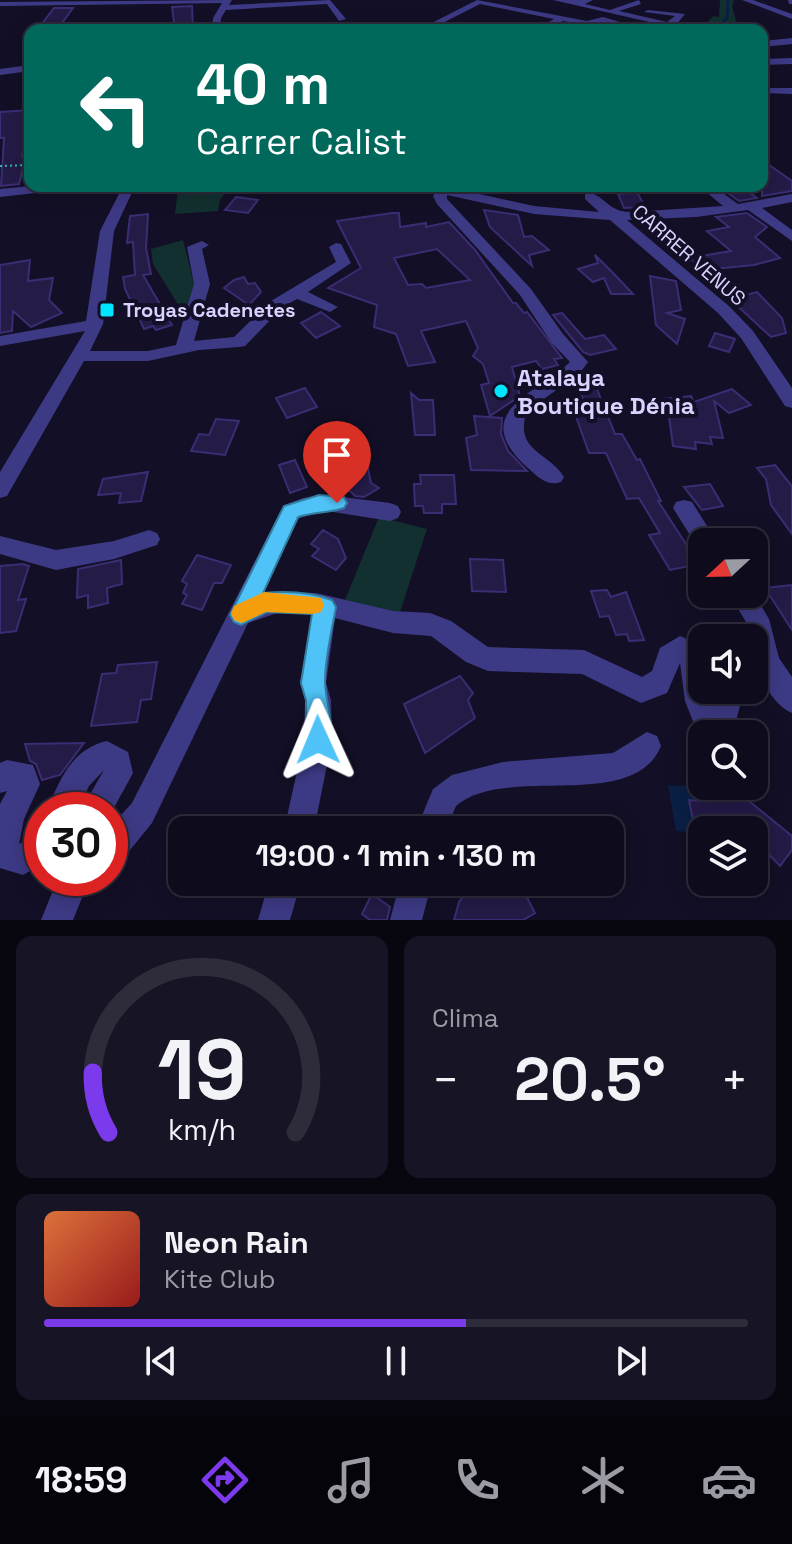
<!DOCTYPE html>
<html lang="es">
<meta charset="utf-8">
<style>
:root{--surface:#0e0b1c;--page:#171425;--text:#f1f3f6;--muted:#9b9ba3;--line:#2e2b3b;--accent:#7c3aed}
body{margin:0;font-family:"Space Grotesk",sans-serif;background:var(--page);color:var(--text);height:100vh;display:flex;flex-direction:column;font-size:30px;white-space:nowrap}
*{box-sizing:border-box;margin:0}
p{font-size:26px;color:var(--muted)}
.icon{flex:none;width:44px;height:44px;fill:none;stroke:currentColor;stroke-width:2;stroke-linecap:round;stroke-linejoin:round}
.map{position:relative;height:920px;overflow:hidden}
.side{display:flex;flex-direction:column;gap:16px;padding:16px;background:#08060f;flex:1}
.side>*{flex:none}
.top-card{position:absolute;left:24px;top:24px;width:744px;height:168px;border-radius:16px;box-shadow:0 4px 20px #0003,0 0 0 2px var(--line);background:#00695c;color:#fff;overflow:hidden}
.needle{width:52px;rotate:248deg}
.fabs{position:absolute;left:688px;top:528px;display:grid;gap:16px}
.fabs a{display:grid;place-items:center;width:80px;height:80px;border-radius:16px;background:var(--surface);box-shadow:0 4px 20px #0003,0 0 0 2px var(--line);font-size:40px}
.speed{position:absolute;left:24px;top:792px;display:flex;gap:16px;font-size:40px;font-weight:700;text-align:center}
.speed>*{display:grid;place-content:center;width:104px;height:104px;border-radius:50%;background:var(--surface);box-shadow:0 4px 20px #0003,0 0 0 2px var(--line);line-height:1}
.speed .limit{border:12px solid #d22;background:#fff;color:#111}
.pin{position:absolute;display:grid;place-items:center;width:68px;height:68px;color:#fff;margin:-82px -34px;border-radius:50% 50% 50% 0;rotate:-45deg;box-shadow:0 0 8px #0007}
.pin .icon{rotate:45deg}
.me{position:absolute;width:88px;margin:-44px;rotate:359deg;stroke-linejoin:round;filter:drop-shadow(0 0 6px #0008)}
.turn{display:flex;align-items:center;gap:28px;height:168px;padding:0 40px;font-size:36px}
.turn .icon{width:104px;height:104px;stroke-width:2.5}
.turn b{display:block;font-size:56px;line-height:68px}
.big{font-size:60px;font-weight:700;line-height:1.1}
.side .widget{flex:1;display:flex;flex-direction:column;justify-content:center;gap:12px;min-width:0;padding:0 28px;border-radius:16px;background:var(--page)}
.side .dial{align-items:center;gap:0}
.dial svg{height:208px;overflow:visible;fill:none;stroke:var(--line);stroke-width:7;stroke-linecap:round;text-anchor:middle}
.dial text{fill:var(--text);stroke:none}
.song{display:flex;align-items:center;gap:24px}
.cover{width:96px;height:96px;border-radius:12px;background:linear-gradient(135deg,hsl(20 70% 55%),hsl(0 70% 35%))}
.played{height:8px;border-radius:4px;background:linear-gradient(90deg,var(--accent) 60%,var(--line) 60%)}
.keys{display:flex;justify-content:space-around;direction:ltr}
.heat{display:flex;justify-content:space-between;align-items:center;font-size:44px;direction:ltr}
.side .tiles{flex:1;display:grid;gap:16px;grid-template-columns:1fr 1fr}
.widget:last-child{grid-column:span 2}
.trip{position:absolute;left:168px;top:816px;width:456px;height:80px;border-radius:16px;background:var(--surface);box-shadow:0 4px 20px #0003,0 0 0 2px var(--line);font-weight:700;line-height:80px;text-align:center}
.menu{display:flex;height:128px;justify-content:space-around;align-items:center;background:#06040b;color:var(--muted)}
.menu .icon{width:56px;height:56px}
.menu .on{color:var(--accent)}
.menu b{font-size:36px;color:var(--text)}
.map>svg:first-child{display:block}
.green{fill:#12302f}
.water{fill:#0a1f44}
.lines{fill:none;stroke-linecap:round;stroke-linejoin:round}
.stream{stroke:#0a1f44;stroke-width:3}
.building{fill:#241b47;stroke:#3b2d73;stroke-width:2;fill-rule:evenodd}
.path{stroke:#2fb8b0;stroke-width:2;stroke-dasharray:2 3;stroke-linecap:butt}
.minor{fill:#3d3a85;fill-rule:evenodd}
.route{fill:#4fc3f7;stroke:#337fa1;stroke-width:2}
.slow{fill:#f59e0b}
.poi-dot{fill:#00e5ff;stroke:#130f26;stroke-width:3}
.labels{text-anchor:middle;dominant-baseline:central;stroke-width:8;stroke-linejoin:round;paint-order:stroke}
.far-street-label{font-size:20px;fill:#d9d4ff;stroke:#130f26}
.far-poi-label{font-size:20px;font-weight:bold;fill:#d9d4ff;stroke:#130f26;text-anchor:start}
.poi-label{font-size:24px;font-weight:bold;fill:#d9d4ff;stroke:#130f26;text-anchor:start}
</style>
<div class="map">
<svg width="792" height="920" viewBox="0 0 792 920">
<rect width="100%" height="100%" fill="#130f26"/>
<path class="green" d="M720 0H734L732 6 737 24 734 30H710L705 25 713 16 719 17Z
M230 187 220 200 218 211 175 214 178 188Z
M183 240 195 288 187 319 153 264 151 249Z
M379 517 427 529 399 615 345 600Z"/>
<path class="water" d="M668 785 699 787 702 801H689L696 833 676 831Z"/>
<g class="lines">
<path class="stream" d="M613 30 647 24 686 30
M717 30 727 18 728 0
M0 169 30 167"/>
</g>
<path class="building" d="M192 6 193 29 175 30 172 7Z
M54 8H73L57 30 41 25Z
M30 110 22 156H26L19 184 1 186 4 138H0V112Z
M762 160 792 181V191L762 196Z
M718 186H740L757 198 739 201Z
M637 192 645 207 624 208 618 194Z
M236 197 258 200 248 213 225 210Z
M484 210 518 215 524 237 532 236 549 250 529 255 532 266 490 227Z
M392 213H399L400 227 426 223V227L449 222 475 250 513 303H516L524 313 527 312 562 358 554 359 558 365 542 369 536 361 512 367 520 396 490 416 481 385 489 383 483 364 473 356 478 348 466 321 421 331 435 362 408 366 396 334 374 327 377 305 328 288 361 268 337 221ZM437 249 470 280 426 288 422 284 408 285 394 258Z
M747 213 767 227 755 237 780 258 754 265 703 270 689 258 731 251 707 231 729 227 716 217Z
M148 214 146 248 151 274 143 275 172 325 156 330 153 326 144 329 125 289 123 277 135 275 133 242 127 243 130 216Z
M595 255 614 274 633 294H611L604 278 593 282 578 269 598 263Z
M30 260 28 281 53 278 49 300 62 313 31 327 13 311 12 331 0 333V265Z
M650 276 676 281 681 310 667 313 685 319 677 344 656 325Z
M244 277 248 284 255 283 261 292 249 305 224 288 234 280Z
M757 292 782 318 786 333 771 337 730 299Z
M321 312 340 326 316 338 301 323Z
M562 313 585 339 604 335 616 349 590 355 583 352 553 315Z
M715 333 735 339 729 352 709 346Z
M595 384 615 434H622L637 460 640 459 661 501H658L699 564 670 570 649 535 660 533 639 498 627 499 606 453H589L574 411 587 410 578 385Z
M305 388 317 407 287 418 276 398Z
M732 389 751 405 729 413 714 401 723 438 710 437 712 444 695 442 696 449 673 446 668 409 662 399 691 396 694 402Z
M411 393 419 400H433L435 435H415Z
M474 416 502 418 501 434 508 451 527 471 471 470 466 438 477 435Z
M216 419 239 421 225 455 191 451 199 434 209 435Z
M295 460 307 487 290 493 279 465Z
M367 463 371 483 379 488 364 497 355 496 345 486 339 467Z
M775 465 792 486V534L771 505 766 479 757 468Z
M148 472 141 501 119 503 121 493 98 495 103 479Z
M420 475H454L456 504H442V513H424L423 506H415L414 484H421Z
M710 484 723 506 702 510 684 487Z
M323 530 338 539 346 558 336 570 312 556 319 549 311 544Z
M197 555 231 565 222 583H214L202 610 182 604 187 595 183 593 187 584 182 581Z
M470 559 503 560 506 592 472 591Z
M121 560 122 584 107 588 108 603 88 608V595L77 598 78 569Z
M23 564 29 566 18 600 26 599 16 631 0 633V566Z
M792 585V630L765 588Z
M607 590 611 597 626 592 644 640 629 641 627 634 616 635 609 616 600 617 591 591Z
M157 662 151 699 141 700 137 722 91 726 102 674 116 673 118 665Z
M460 676 473 693 468 700 475 718 425 753 404 704Z
M84 743 60 775 42 780 36 764 30 761 25 744Z
M699 787 738 792 792 836V850L780 866 754 839V830H695L689 800 702 801Z
M500 882H519L535 913 523 920H454L459 902 468 890 476 884 480 893Z
M372 894 390 907 387 920H370L362 914Z"/>
<g class="lines">
<path class="path" d="M0 166 30 165"/>
<path class="minor" d="M232 0 229 5 330 0 346 19 339 21 327 4 226 10 221 18 220 30H212L213 18 222 3 0 6V2Z
M477 0 587 21 603 17 620 22 587 25 563 21 546 30H536L554 19 480 4 429 30H418Z
M553 0H593L585 4 610 10 639 0 641 4 619 11 667 22 675 16 644 12 648 10 685 14 676 25 667 26Z
M742 0H753L792 14V19Z
M788 0H792V4H789Z
M792 38V44L762 47V41Z
M792 58V64L762 65V59Z
M30 65V71L0 75V69Z
M765 88H792V94L762 93Z
M30 186H68L62 190 0 197V189Z
M123 186H135L114 231 103 324 90 351H148L176 345 194 284 187 247 202 241 209 245 202 249 210 284 194 341 234 337 271 301 336 262 329 247 336 243 341 244 351 263 308 292 338 307 330 312 297 299 283 307 245 346 239 347 199 350 148 361H84L7 496 0 498V472L85 331 0 346V336L86 321 100 231Z
M419 186H443L534 206 599 212 585 199V193C605 192 605 212 631 212L723 206 699 186H713L738 204 792 194V202L762 208 792 230V241L748 210 696 217 627 220 730 307 753 331 792 388V408L785 406 741 338 718 313 610 220 534 214 447 195V199L531 289 563 334 588 362 580 373 527 411C513 451 549 452 564 477L561 482C548 487 538 477 529 469 465 412 537 394 570 362L551 342 520 295 437 204 433 196 436 192Z
M327 495 390 503 398 506 401 512 398 518 390 521 327 511 299 518 262 595 277 592 316 593 393 611 430 613 451 621 488 647 584 650 642 677 652 671 660 648 680 636C709 648 702 663 702 690H710L713 706 718 690H744L735 725 720 734 696 729 685 701 680 663 667 693 641 703 582 674 488 671 466 662 431 636 393 633 335 618 326 683 331 700 332 740 314 830H284L304 740 305 700 300 683 312 614 277 613 248 623 152 823 121 861 110 865V827L132 803 283 506 303 498Z
M684 500 692 502 717 542H702V550L698 548 673 508 676 502Z
M149 530 157 533 160 539 157 545 114 559 56 570 0 554V536L56 550 114 541Z
M729 594H754L769 619 779 658 792 677V713C767 703 754 663 754 638H749L746 622Z
M647 732 657 736 661 746C633 814 504 763 456 806L446 830H416L433 789 452 775 503 762 613 753Z
M107 741 128 752 133 773 110 815V810H81L104 770 89 786 77 810H47C60 779 72 749 107 741Z
M7 760 33 765 40 784 24 819 19 844 42 830V864L23 875 0 868V804L7 791 0 793V763Z
M58 878H90L73 920H41Z
M269 882H301L290 920H258Z
M400 882H432L422 920H390Z"/>
</g>
<path class="route" d="M319 495 344 497 347 503 344 508C329 513 313 512 298 517L263 593C285 591 311 592 332 600L336 607C332 630 325 657 325 681 325 704 337 724 327 749L318 752 309 749 306 740V700L301 683 312 614 267 612 241 625 234 622 230 615 284 506Z"/>
<path class="slow" d="M264 592 321 598 324 605 321 612 313 614 266 612 242 623 234 620 231 613 234 606Z"/>
<g class="poi-dot">
<rect x="99" y="302" width="16" height="16" rx="4"/>
<circle cx="501" cy="391" r="8"/>
</g>
<g class="labels">
<g class="far-street-label">
<text transform="translate(689 255) rotate(41)">CARRER VENUS</text>
</g>
<g class="far-poi-label">
<text x="123" y="310">Troyas Cadenetes</text>
</g>
<g class="poi-label">
<text x="517" y="377">Atalaya<tspan x="517" dy="28">Boutique Dénia</tspan></text>
</g>
</g>
</svg>
<div class="fabs">
<a><svg class="needle" viewBox="-14 -14 28 28"><path d="M0-13l5 13h-10z" fill="#e53935"/><path d="M0 13l5-13h-10z" fill="#9b9ba3"/></svg></a>
<a><svg class="icon" aria-label="sound" viewBox="0 0 24 24"><path d="M4 9h4l5-4v14l-5-4H4zM17 9q2 3 0 6"/></svg></a>
<a><svg class="icon" aria-label="search" viewBox="0 0 24 24"><circle cx="10" cy="10" r="6"/><path d="M15 15l6 6"/></svg></a>
<a><svg class="icon" aria-label="layers" viewBox="0 0 24 24"><path d="M12 4l9 5-9 5-9-5zM3 14l9 5 9-5"/></svg></a>
</div>
<div class="speed"><div class="limit">30</div></div>
<div class="pin" style="left:337px;top:503px;background:#d93025"><svg class="icon" aria-label="arrive" viewBox="0 0 24 24"><path d="M6 21V4h12l-3 4 3 4H6"/></svg></div>
<svg class="me" style="left:318px;top:740px" viewBox="-20 -20 40 40"><path d="M0-17L14 15 0 8-14 15z" fill="#4fc3f7" stroke="#fff" stroke-width="4"/></svg>
<div class="trip">19:00 · 1 min · 130 m</div>
<div class="top-card">
<div class="turn"><svg class="icon" aria-label="left" viewBox="0 0 24 24"><path d="M17 20v-9H6M10 6l-5 5 5 5"/></svg><div><b>40 m</b>Carrer Calist</div></div>
</div>
</div>
<section class="side">
<div class="tiles">
<div class="widget dial"><svg viewBox="0 0 100 80">
<path d="M14 69A42 42 0 1 1 86 69"/>
<path d="M14 69A42 42 0 0 1 8 46" stroke="#7c3aed"/>
<text x="50" y="56" font-size="32" font-weight="700">19</text>
<text x="50" y="72" font-size="11">km/h</text>
</svg></div>
<div class="widget"><p>Clima</p>
<div class="heat"><a>−</a><b class="big">20.5°</b><a>+</a></div>
</div>
<div class="widget">
<div class="song"><i class="cover"></i><div><b>Neon Rain</b><p>Kite Club</p></div></div>
<div class="played"></div>
<div class="keys"><svg class="icon" aria-label="previous" viewBox="0 0 24 24"><path d="M18 5L8 12l10 7zM5 5v14"/></svg><svg class="icon" aria-label="pause" viewBox="0 0 24 24"><path d="M8 5v14M16 5v14"/></svg><svg class="icon" aria-label="next" viewBox="0 0 24 24"><path d="M6 5l10 7-10 7zM19 5v14"/></svg></div>
</div>
</div>
</section>
<nav class="menu">
<b>18:59</b>
<svg class="icon on" aria-label="directions" viewBox="0 0 24 24"><path d="M12 3l9 9-9 9-9-9zM9 14v-3h6M13 9l2 2-2 2"/></svg>
<svg class="icon" aria-label="music" viewBox="0 0 24 24"><path d="M9 18V5l10-2v13"/><circle cx="6" cy="18" r="3"/><circle cx="16" cy="16" r="3"/></svg>
<svg class="icon" aria-label="phone" viewBox="0 0 24 24"><path d="M5 4h4l2 5-3 2q2 4 5 5l2-3 5 2v4C11 20 4 13 5 4z"/></svg>
<svg class="icon" aria-label="climate" viewBox="0 0 24 24"><path d="M12 3v18M4 7l16 10M4 17L20 7"/></svg>
<svg class="icon" aria-label="car" viewBox="0 0 24 24"><path d="M5 17H2v-5l4-1 3-4h7l3 4 3 1v5h-3M9 17h6M6 11h13"/><circle cx="7" cy="17" r="2"/><circle cx="17" cy="17" r="2"/></svg>
</nav>
